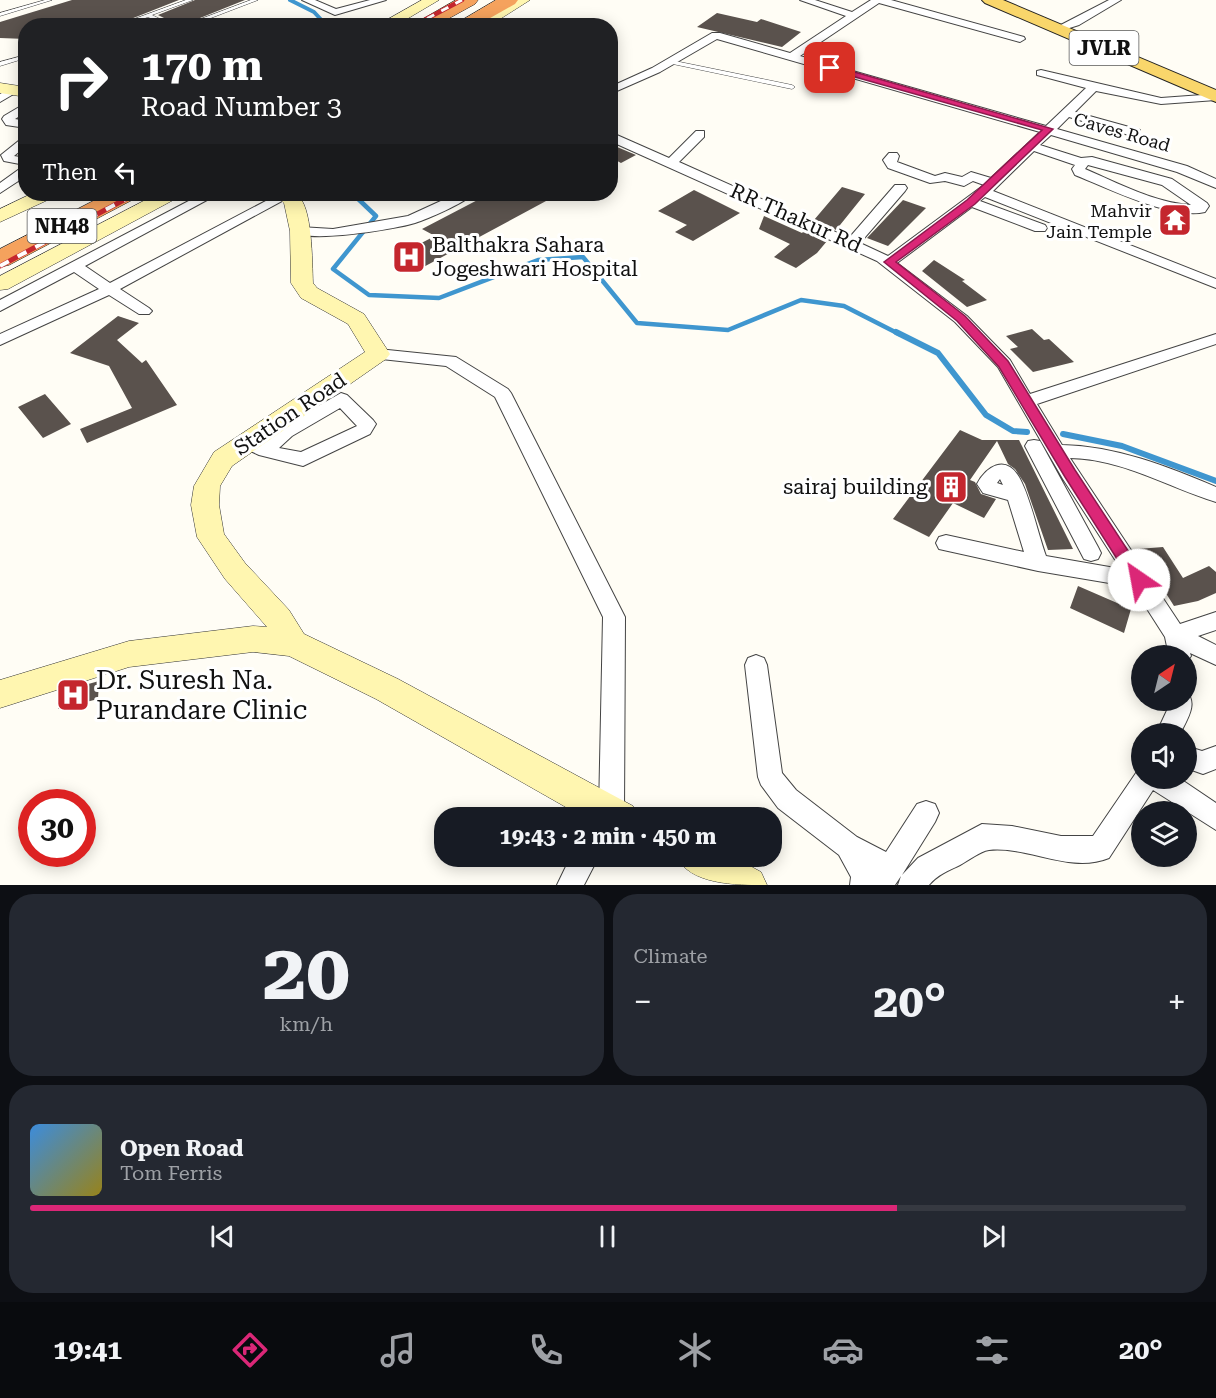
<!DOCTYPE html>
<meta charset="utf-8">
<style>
:root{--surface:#171b24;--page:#242831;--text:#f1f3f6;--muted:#9ea1a6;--line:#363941;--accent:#db2777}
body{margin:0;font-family:"Roboto Serif",serif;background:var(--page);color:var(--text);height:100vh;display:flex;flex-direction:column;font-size:22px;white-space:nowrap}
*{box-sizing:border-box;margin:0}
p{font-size:20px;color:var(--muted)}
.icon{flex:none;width:33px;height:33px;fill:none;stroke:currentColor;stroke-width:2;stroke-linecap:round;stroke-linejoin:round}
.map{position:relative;height:885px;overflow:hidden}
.sheet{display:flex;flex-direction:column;gap:9px;padding:9px;background:#0d0f14;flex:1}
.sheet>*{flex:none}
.hud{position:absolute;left:18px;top:18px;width:600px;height:183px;border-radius:24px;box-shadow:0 3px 15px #0003;background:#202124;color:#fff;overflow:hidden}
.needle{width:39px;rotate:35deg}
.buttons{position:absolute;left:1131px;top:645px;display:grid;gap:12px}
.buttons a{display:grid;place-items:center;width:66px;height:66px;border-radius:50%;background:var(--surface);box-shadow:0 3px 15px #0003;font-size:30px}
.speed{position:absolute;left:18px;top:789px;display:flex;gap:12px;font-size:30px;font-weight:700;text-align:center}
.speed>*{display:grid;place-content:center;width:78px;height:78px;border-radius:50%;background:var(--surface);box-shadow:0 3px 15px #0003;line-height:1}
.speed .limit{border:9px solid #d22;background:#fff;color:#111}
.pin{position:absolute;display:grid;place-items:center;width:51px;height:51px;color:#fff;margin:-26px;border-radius:12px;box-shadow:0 3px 9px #0006}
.me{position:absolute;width:66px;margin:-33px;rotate:327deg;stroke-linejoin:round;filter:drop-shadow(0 0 4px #0008)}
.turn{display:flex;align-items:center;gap:21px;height:126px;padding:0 24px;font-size:27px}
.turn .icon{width:78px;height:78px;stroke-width:2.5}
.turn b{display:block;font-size:42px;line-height:51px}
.then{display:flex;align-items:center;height:57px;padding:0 24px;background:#0003;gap:12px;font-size:22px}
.big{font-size:45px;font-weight:700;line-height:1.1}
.sheet .tile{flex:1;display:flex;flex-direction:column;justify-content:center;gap:9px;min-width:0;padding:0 21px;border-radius:24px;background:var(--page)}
.sheet .dial{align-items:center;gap:0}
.dial b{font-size:78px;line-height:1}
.song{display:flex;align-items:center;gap:18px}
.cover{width:72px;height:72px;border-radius:9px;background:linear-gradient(135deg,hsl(210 70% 55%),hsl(50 70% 35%))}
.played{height:6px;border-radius:3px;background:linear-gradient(90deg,var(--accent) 75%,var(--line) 75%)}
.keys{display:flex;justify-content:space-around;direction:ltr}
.heat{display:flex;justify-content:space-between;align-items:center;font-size:33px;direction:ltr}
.sheet .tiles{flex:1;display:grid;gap:9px;grid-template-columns:1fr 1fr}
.tile:last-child{grid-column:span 2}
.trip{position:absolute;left:434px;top:807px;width:348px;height:60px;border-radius:24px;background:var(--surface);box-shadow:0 3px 15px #0003;font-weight:700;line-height:60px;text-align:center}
.dock{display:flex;height:96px;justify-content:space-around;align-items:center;background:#090b0e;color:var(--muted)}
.dock .icon{width:42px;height:42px}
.dock .current{color:var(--accent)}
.dock b{font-size:27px;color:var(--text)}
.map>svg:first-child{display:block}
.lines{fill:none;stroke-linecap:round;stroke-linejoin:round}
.stream-far2{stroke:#3f96cf;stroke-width:4}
.stream-far1{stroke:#3f96cf;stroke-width:4.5}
.stream{stroke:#3f96cf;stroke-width:6}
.building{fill:#5a524d}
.lane-casing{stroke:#444;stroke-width:1}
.street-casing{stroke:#444;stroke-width:2}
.secondary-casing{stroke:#333;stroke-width:1}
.primary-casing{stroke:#222;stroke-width:2}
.highway-casing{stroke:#222;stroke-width:1}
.lane{fill:#fff;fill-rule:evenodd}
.street{fill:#fff;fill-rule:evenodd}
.secondary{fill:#fff6b0;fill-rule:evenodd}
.primary{fill:#f9d66b;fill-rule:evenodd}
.highway{fill:#f5a25d;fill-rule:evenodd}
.rail-far1-casing{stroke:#c4262e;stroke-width:4.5}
.rail-casing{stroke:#c4262e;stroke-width:5}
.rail-far1{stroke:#fff;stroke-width:3;stroke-dasharray:8;stroke-linecap:butt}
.rail{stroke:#fff;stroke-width:4;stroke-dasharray:10;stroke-linecap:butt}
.route{fill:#db2777;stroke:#8e194d;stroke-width:1.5}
.labels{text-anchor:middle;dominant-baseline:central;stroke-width:6;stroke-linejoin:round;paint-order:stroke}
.far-street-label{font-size:18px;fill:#111;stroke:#fff}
.far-poi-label{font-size:18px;fill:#111;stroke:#fff;text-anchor:end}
.shield{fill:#fff;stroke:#585858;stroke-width:1.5}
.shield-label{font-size:20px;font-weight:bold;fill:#111}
.street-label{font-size:21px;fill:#111;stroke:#fff}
.poi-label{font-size:21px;fill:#111;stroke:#fff;text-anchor:start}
.near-poi-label{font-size:26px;fill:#111;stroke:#fff;text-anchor:start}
</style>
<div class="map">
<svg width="1216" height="885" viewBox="0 0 1216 885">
<rect width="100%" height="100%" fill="#fffdf5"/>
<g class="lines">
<path class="stream-far2" d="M290 0 314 12 327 26"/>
<path class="stream-far1" d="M353 194 376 216 333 269 369 295 439 298 538 260 583 257 637 323 728 330 801 300 844 306 899 334"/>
<path class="stream" d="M896 332 938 353 986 415 1013 431 1027 432
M1063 434 1122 446 1216 481"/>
</g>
<path class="building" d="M72 0H179L113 26H26V39L0 38V22Z
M195 0H245L180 26 158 15Z
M717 13 757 22 761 19 801 32 782 47 697 27Z
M610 144 636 155 621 163 610 157Z
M842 187 865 194 836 230 814 220Z
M694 190 740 213 693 241 675 232 687 225 658 211Z
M489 194H559L418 270 396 256 435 236 422 229Z
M903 200 926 208 888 246 867 238Z
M764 216 802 233 804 231 827 241 817 253 796 268 774 257 790 244 759 229Z
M934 260 965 280 962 281 987 300 967 307 922 271Z
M118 316 139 323 117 340 142 363 146 360 177 405 87 443 80 429 132 408 109 366 70 353Z
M1032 329 1044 340 1049 339 1074 362 1033 372 1010 349 1018 347 1006 336Z
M45 394 71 424 43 438 18 407Z
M960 430 982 440H1019L1073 549 1048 550 1025 484 1015 469 1008 464 997 441 970 480 975 482 981 494 996 499 984 518 953 503 929 537 893 519Z
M1163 547 1183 578 1209 566 1216 572V593L1198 601 1174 606 1138 549Z
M1078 586 1131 609 1124 633 1070 608Z
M99 681 98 699 58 709 60 692Z"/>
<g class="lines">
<g class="lane-casing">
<path id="lane" d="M45 0H52L0 16V13Z
M186 0H193L152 15 174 26H167L148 17 123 26H115Z
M251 0H258L190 26H182Z
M26 55V58L0 66V62Z
M670 60 792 85 795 87 792 89 668 63 667 62Z"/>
</g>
<g class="street-casing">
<path id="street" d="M302 0H315L336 9 370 0H386L335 15Z
M800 0H815L852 12 871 0H891L1024 37 1025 39 1020 42 879 3 800 56 1046 126 1086 88 1037 75V71L1041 70 1161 98 1216 94V100L1161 104 1096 91 1075 112 1140 130V136H1132L1069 117 1057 129 1187 166 1216 179V188L1177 172 1051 135 1040 145 1081 158 1092 157 1172 179 1207 203 1209 206 1205 212C1172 220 1107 188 1075 175L1072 169 1075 165 1034 151 993 191 1216 279V288L985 197 980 201 1045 225 1047 228 1045 231H1035L972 207 897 263 967 316 1010 360 1030 394 1216 334V344L1037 404 1062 445C1115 446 1167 466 1216 487V502C1167 487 1123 459 1070 458L1180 624 1216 612V630L1198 636 1216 645V665L1190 653 1191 656 1186 663V656H1169L1165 637 1133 587 1038 571 939 549 936 543 939 537 946 535 1024 552 1008 500 983 493 977 484C986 467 1005 454 1019 477 1030 496 1038 534 1046 556L1121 569 1063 479 998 367 955 322 877 261 610 141V132L669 158 696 131H704V137L679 162 849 238 895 185H905L907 188 905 191 860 243 888 256 984 185 973 181 964 186 945 181 930 183 888 168 883 160 889 153H897L899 156 897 162 935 176 945 173 962 177 971 172 991 178 1040 132 717 39 660 72 610 94V87L652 68 712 33H720L790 53 846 16ZM1088 165 1162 185 1191 205C1155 203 1118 183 1085 169ZM1000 479 1003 485 997 483Z
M1109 0H1121L1079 25 1060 31 1055 28Z
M13 87 17 88V92L0 102V94Z
M26 103V112L15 119 26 121V128L6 125 2 119 4 116Z
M26 135V146L14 156 26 158V176L0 193V183L25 165 4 161 1 155Z
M202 194H218L85 266 110 283 279 194 293 195 120 289 149 308 152 311 149 314H139L109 295 0 345V334L99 289 74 272 0 311V300Z
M456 194H473C464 203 428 219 415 223 396 229 306 244 293 231L300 227 333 229 408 216Z
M378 349 456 357 508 389 511 393 625 617 624 813 622 818H596L599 811 603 617 495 397 446 366 372 358 370 354 372 350Z
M341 393 347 395 373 420 376 424 370 434 303 466 259 455 240 446 237 442 240 438 246 436 263 442 280 428ZM340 408 357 426 301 452 279 448 292 436Z
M1034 440 1040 441 1098 547 1101 553 1098 559 1091 561 1084 559 1025 446 1028 441Z
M756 655 764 658 767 665 782 773 796 790 857 837 886 852 917 804 926 801 935 804 939 813 935 822 902 875 918 858 982 824 1012 826 1061 836H1093L1138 770 1142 769V778H1179L1216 803V830L1153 790 1109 858C1070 874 1029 846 989 850 980 851 968 861 960 865 948 871 937 875 929 885H898L901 876 895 885H850L851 877 839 855 778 808 761 785 758 777 745 665 748 658Z
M1186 692C1199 703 1186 721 1180 734H1156L1169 706 1170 700H1186Z
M1186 746 1202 751 1216 746V769L1203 774 1186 768Z
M571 856H599L584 885H557Z"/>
</g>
<g class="secondary-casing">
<path id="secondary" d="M422 0H439L395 26H376Z
M513 0H530L489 26H471Z
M0 83 26 87V97L0 93Z
M31 194H54L52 198 0 222V209Z
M157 194H179L177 198 8 289 0 290V276Z
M274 194H296C313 204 312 263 313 283L317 288 364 314 390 354 386 359 232 466 220 486 219 505 224 534 245 563 289 610 304 634 398 679 633 806 638 818H585L376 699 289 656 253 652 129 667 0 708V680L129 641 253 626 267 627 225 579 197 537 191 505 194 486 214 452 365 352 348 324 301 298 291 283 290 231 284 203Z
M676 856H732L761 872 767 885C735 885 690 885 676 856Z"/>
</g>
<g class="primary-casing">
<path id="primary" d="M982 0H1003L1216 90V102L985 3Z"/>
</g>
<g class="highway-casing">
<path id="highway" d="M456 0H478L475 4 435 26H411Z
M496 0H518L515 4 476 26H452Z
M107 194H137L134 199 9 265 0 267V249Z"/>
</g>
<use href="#lane" class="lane"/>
<use href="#street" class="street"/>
<use href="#secondary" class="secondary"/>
<use href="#primary" class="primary"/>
<use href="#highway" class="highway"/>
<g class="rail-far1-casing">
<path id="rail-far1" d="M413 26 462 0"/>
</g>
<g class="rail-casing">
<path id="rail" d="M0 266 135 194"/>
</g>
<use href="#rail-far1" class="rail-far1"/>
<use href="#rail" class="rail"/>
</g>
<path class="route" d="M830 65 1053 129 975 204 896 262 965 316 1008 361 1075 470 1144 575 1147 580 1144 584 1139 586 1133 584 1065 477 999 367 957 321 884 262 967 200 1042 130 827 69 826 68Z"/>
<defs>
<g id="temple-square" transform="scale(1.725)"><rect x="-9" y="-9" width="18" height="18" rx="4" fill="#c4262e" stroke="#fff"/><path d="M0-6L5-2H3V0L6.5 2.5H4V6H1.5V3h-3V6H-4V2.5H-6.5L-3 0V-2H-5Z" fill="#fff"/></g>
<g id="hospital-square" transform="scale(1.725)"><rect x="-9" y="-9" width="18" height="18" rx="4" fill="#c4262e" stroke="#fff"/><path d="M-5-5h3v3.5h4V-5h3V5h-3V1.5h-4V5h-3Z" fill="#fff"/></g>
<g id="building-square" transform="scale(1.725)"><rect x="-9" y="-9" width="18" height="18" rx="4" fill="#c4262e" stroke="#fff"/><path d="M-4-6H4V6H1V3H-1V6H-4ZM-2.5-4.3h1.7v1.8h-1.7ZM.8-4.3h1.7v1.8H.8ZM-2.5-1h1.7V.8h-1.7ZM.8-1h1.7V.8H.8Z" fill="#fff"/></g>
</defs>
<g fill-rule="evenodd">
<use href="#temple-square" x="1175" y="220"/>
<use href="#hospital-square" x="409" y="257"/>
<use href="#building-square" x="951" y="487"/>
<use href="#hospital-square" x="73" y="695"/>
</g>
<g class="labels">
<g class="far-street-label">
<text transform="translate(1122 132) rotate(16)">Caves Road</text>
</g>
<g class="far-poi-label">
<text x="1152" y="210">Mahvir<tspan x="1152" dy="21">Jain Temple</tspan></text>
</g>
<g class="shield">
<rect x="1069.5" y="31" width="69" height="34" rx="4.5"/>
<rect x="27.5" y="209" width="69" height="34" rx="4.5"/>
</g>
<g class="shield-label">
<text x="1104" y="48">JVLR</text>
<text x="62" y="226">NH48</text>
</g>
<g class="street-label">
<text transform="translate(796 218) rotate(24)">RR Thakur Rd</text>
<text transform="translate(290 414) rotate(-34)">Station Road</text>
</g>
<g class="poi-label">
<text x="432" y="245">Balthakra Sahara<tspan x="432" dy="24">Jogeshwari Hospital</tspan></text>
<text x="928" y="487" text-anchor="end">sairaj building</text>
</g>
<g class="near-poi-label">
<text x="96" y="680">Dr. Suresh Na.<tspan x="96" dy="30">Purandare Clinic</tspan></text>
</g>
</g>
</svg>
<div class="buttons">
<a><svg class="needle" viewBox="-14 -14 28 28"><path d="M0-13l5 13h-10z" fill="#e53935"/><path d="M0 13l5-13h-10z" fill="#9ea1a6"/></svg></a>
<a><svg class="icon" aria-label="sound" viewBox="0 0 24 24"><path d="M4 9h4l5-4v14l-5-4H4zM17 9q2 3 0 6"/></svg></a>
<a><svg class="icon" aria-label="layers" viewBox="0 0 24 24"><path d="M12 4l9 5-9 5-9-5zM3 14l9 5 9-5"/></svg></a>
</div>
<div class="speed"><div class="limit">30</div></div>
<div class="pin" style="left:830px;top:68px;background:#d93025"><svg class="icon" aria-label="arrive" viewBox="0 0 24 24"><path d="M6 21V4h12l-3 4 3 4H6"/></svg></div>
<svg class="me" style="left:1139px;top:580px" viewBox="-20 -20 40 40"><circle r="19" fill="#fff"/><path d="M0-13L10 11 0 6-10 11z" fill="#db2777"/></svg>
<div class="trip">19:43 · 2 min · 450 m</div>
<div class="hud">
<div class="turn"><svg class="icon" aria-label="right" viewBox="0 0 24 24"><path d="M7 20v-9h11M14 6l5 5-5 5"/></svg><div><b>170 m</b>Road Number 3</div></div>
<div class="then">Then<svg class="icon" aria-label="left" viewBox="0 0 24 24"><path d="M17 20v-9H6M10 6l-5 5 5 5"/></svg></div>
</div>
</div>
<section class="sheet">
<div class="tiles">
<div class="tile dial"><b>20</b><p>km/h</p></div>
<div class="tile"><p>Climate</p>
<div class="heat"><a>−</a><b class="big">20°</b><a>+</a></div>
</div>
<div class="tile">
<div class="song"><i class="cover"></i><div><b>Open Road</b><p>Tom Ferris</p></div></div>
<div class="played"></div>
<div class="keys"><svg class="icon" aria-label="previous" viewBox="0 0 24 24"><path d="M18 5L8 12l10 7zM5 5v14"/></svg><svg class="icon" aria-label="pause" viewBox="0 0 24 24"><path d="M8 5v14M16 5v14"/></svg><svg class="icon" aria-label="next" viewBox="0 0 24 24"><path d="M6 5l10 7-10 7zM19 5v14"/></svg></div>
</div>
</div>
</section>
<nav class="dock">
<b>19:41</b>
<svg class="icon current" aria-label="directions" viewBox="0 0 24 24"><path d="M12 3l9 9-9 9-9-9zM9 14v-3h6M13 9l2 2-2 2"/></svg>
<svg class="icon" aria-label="music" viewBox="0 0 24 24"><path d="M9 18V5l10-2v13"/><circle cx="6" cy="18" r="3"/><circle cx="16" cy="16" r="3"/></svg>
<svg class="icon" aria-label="phone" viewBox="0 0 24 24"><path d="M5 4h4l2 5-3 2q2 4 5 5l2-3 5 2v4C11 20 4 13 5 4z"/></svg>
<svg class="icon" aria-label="climate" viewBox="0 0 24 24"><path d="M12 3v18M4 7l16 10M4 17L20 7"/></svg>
<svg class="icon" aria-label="car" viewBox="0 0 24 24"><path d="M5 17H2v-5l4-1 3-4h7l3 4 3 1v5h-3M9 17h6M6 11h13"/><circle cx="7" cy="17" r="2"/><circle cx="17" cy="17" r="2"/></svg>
<svg class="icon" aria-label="filters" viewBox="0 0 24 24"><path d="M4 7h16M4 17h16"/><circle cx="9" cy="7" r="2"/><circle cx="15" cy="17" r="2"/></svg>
<b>20°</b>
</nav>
